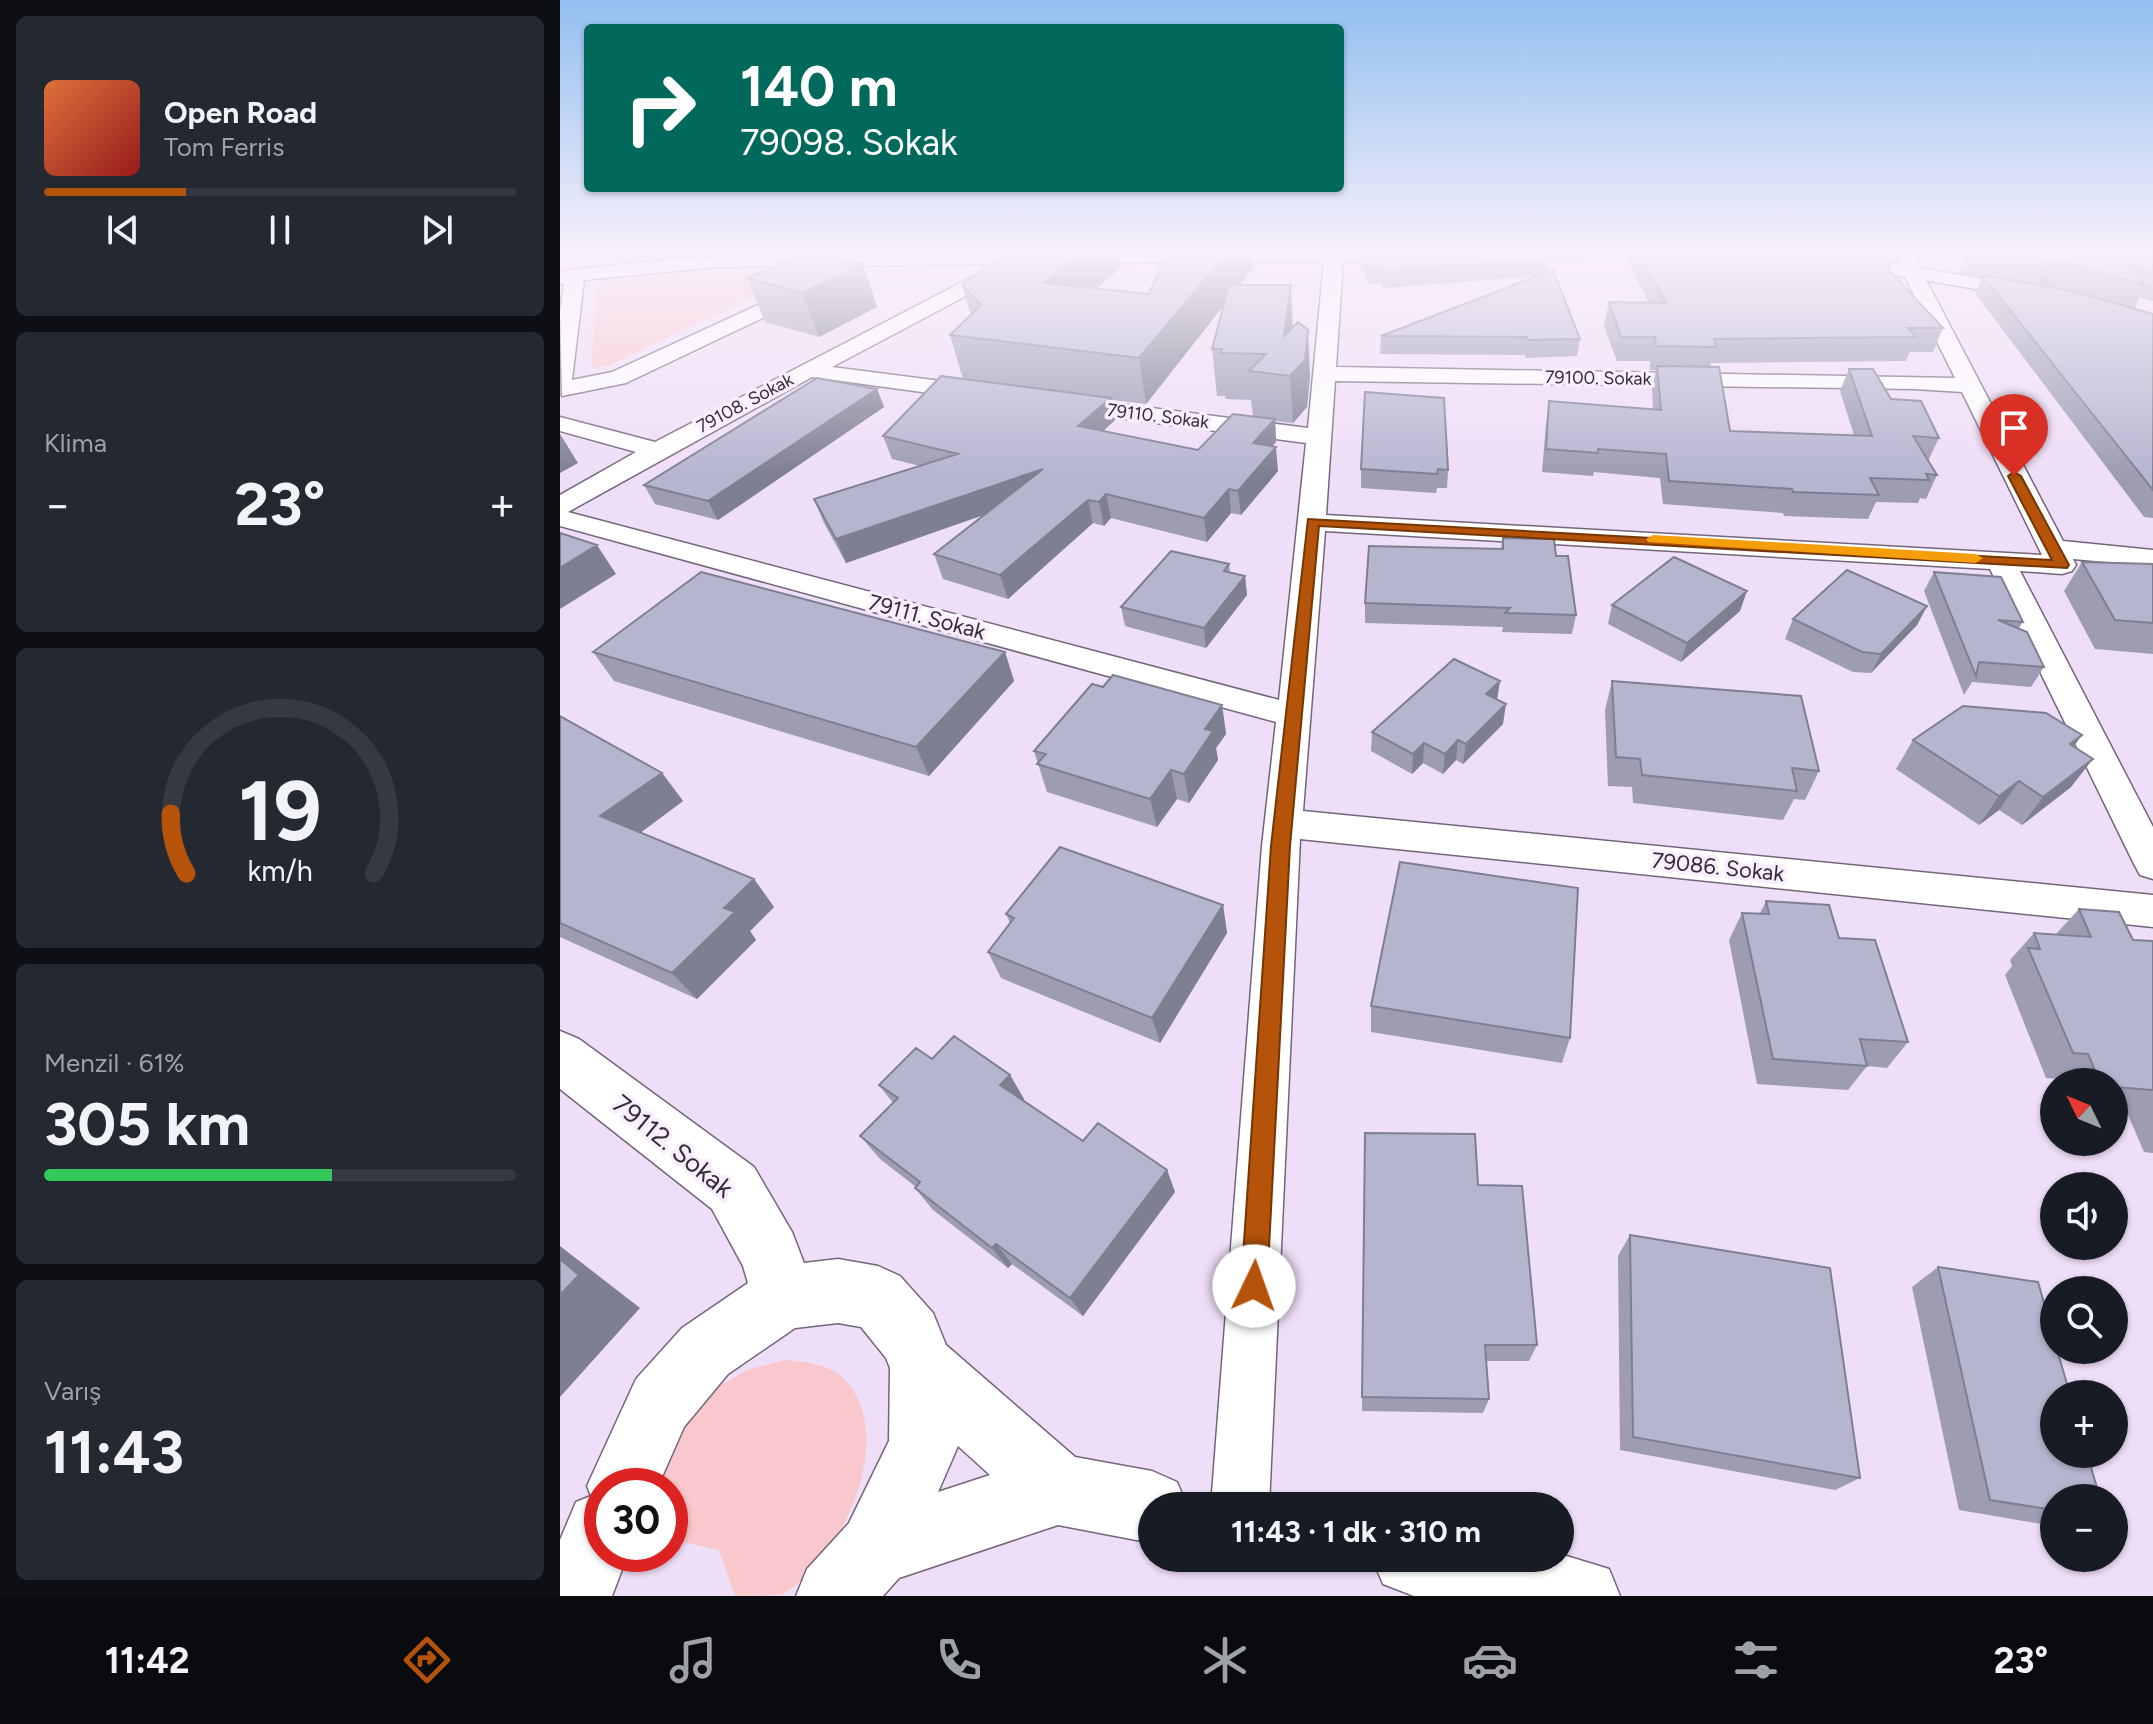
<!DOCTYPE html>
<html lang="tr">
<meta charset="utf-8">
<style>
:root{--surface:#171b24;--page:#242831;--text:#f1f3f6;--muted:#9ea1a6;--line:#363941;--accent:#b45309}
body{margin:0;font-family:Figtree,sans-serif;background:var(--page);color:var(--text);height:100vh;display:flex;flex-direction:column;font-size:30px;white-space:nowrap}
*{box-sizing:border-box;margin:0}
p{font-size:26px;color:var(--muted)}
.icon{flex:none;width:44px;height:44px;fill:none;stroke:currentColor;stroke-width:2;stroke-linecap:round;stroke-linejoin:round}
.map{position:relative;flex:1;overflow:hidden}
.details{display:flex;flex-direction:column;gap:16px;padding:16px;background:#0d0f14;width:560px}
.details>*{flex:none}
.guide{position:absolute;left:24px;top:24px;width:760px;height:168px;border-radius:8px;box-shadow:0 2px 6px #0004;background:#00695c;color:#fff;overflow:hidden}
.needle{width:52px;rotate:313deg}
.controls{position:absolute;left:1480px;top:1068px;display:grid;gap:16px}
.controls a{display:grid;place-items:center;width:88px;height:88px;border-radius:50%;background:var(--surface);box-shadow:0 2px 6px #0004;font-size:40px}
.speed{position:absolute;left:24px;top:1468px;display:flex;gap:16px;font-size:40px;font-weight:700;text-align:center}
.speed>*{display:grid;place-content:center;width:104px;height:104px;border-radius:50%;background:var(--surface);box-shadow:0 2px 6px #0004;line-height:1}
.speed .limit{border:12px solid #d22;background:#fff;color:#111}
.pin{position:absolute;display:grid;place-items:center;width:68px;height:68px;color:#fff;margin:-82px -34px;border-radius:50% 50% 50% 0;rotate:-45deg;box-shadow:0 0 8px #0007}
.pin .icon{rotate:45deg}
.me{position:absolute;width:88px;margin:-44px;rotate:3deg;stroke-linejoin:round;filter:drop-shadow(0 0 6px #0008)}
.turn{display:flex;align-items:center;gap:28px;height:168px;padding:0 24px;font-size:36px}
.turn .icon{width:104px;height:104px;stroke-width:2.5}
.turn b{display:block;font-size:56px;line-height:68px}
.big{font-size:60px;font-weight:700;line-height:1.1}
.details .widget{flex:1;display:flex;flex-direction:column;justify-content:center;gap:12px;min-width:0;padding:0 28px;border-radius:12px;background:var(--page)}
.details .dial{align-items:center;gap:0}
.dial svg{height:208px;overflow:visible;fill:none;stroke:var(--line);stroke-width:7;stroke-linecap:round;text-anchor:middle}
.dial text{fill:var(--text);stroke:none}
.song{display:flex;align-items:center;gap:24px}
.cover{width:96px;height:96px;border-radius:12px;background:linear-gradient(135deg,hsl(20 70% 55%),hsl(0 70% 35%))}
.played{height:8px;border-radius:4px;background:linear-gradient(90deg,var(--accent) 30%,var(--line) 30%)}
.keys{display:flex;justify-content:space-around;direction:ltr}
.heat{display:flex;justify-content:space-between;align-items:center;font-size:44px;direction:ltr}
.charge{height:12px;border-radius:6px;background:linear-gradient(90deg,#34c759 61%,var(--line) 0)}
.trip{position:absolute;left:578px;top:1492px;width:436px;height:80px;border-radius:40px;background:var(--surface);box-shadow:0 2px 6px #0004;font-weight:700;line-height:80px;text-align:center}
.tab-bar{display:flex;height:128px;justify-content:space-around;align-items:center;background:#090b0e;color:var(--muted)}
.tab-bar .icon{width:56px;height:56px}
.tab-bar .active{color:var(--accent)}
.tab-bar b{font-size:36px;color:var(--text)}
main{display:flex;flex:1;min-height:0}
.map>svg:first-child{display:block}
.green{fill:#f8c8cd}
.lines{fill:none;stroke-linecap:round;stroke-linejoin:round}
.street-casing{stroke:#73657a;stroke-width:3}
.secondary-casing{stroke:#73657a;stroke-width:3}
.street{fill:#fff;fill-rule:evenodd}
.secondary{fill:#fff;fill-rule:evenodd}
.wall{fill:#9d9cb3;fill-rule:evenodd}
.shaded-wall{fill:#7f7f92}
.building{fill:#b6b5d0;stroke:#7f7f92;stroke-width:2}
.route{fill:#b45309;stroke:#753606;stroke-width:2}
.slow{fill:#f59e0b}
.labels{text-anchor:middle;dominant-baseline:central;stroke-width:7;stroke-linejoin:round;paint-order:stroke}
.far-street-label{font-size:18px;fill:#342d37;stroke:#f8eefd}
.street-label{font-size:22px;fill:#342d37;stroke:#f8eefd}
.near-street-label{font-size:26px;fill:#342d37;stroke:#f8eefd}
</style>
<main>
<section class="details">
<div class="widget">
<div class="song"><i class="cover"></i><div><b>Open Road</b><p>Tom Ferris</p></div></div>
<div class="played"></div>
<div class="keys"><svg class="icon" aria-label="previous" viewBox="0 0 24 24"><path d="M18 5L8 12l10 7zM5 5v14"/></svg><svg class="icon" aria-label="pause" viewBox="0 0 24 24"><path d="M8 5v14M16 5v14"/></svg><svg class="icon" aria-label="next" viewBox="0 0 24 24"><path d="M6 5l10 7-10 7zM19 5v14"/></svg></div>
</div>
<div class="widget"><p>Klima</p>
<div class="heat"><a>−</a><b class="big">23°</b><a>+</a></div>
</div>
<div class="widget dial"><svg viewBox="0 0 100 80">
<path d="M14 69A42 42 0 1 1 86 69"/>
<path d="M14 69A42 42 0 0 1 8 46" stroke="#b45309"/>
<text x="50" y="56" font-size="32" font-weight="700">19</text>
<text x="50" y="72" font-size="11">km/h</text>
</svg></div>
<div class="widget"><p>Menzil · 61%</p><b class="big">305 km</b><div class="charge"></div></div>
<div class="widget"><p>Varış</p><b class="big">11:43</b></div>
</section>
<div class="map">
<svg width="1593" height="1596" viewBox="0 0 1593 1596">
<rect width="100%" height="100%" fill="#efdef7"/>
<path class="green" d="M125 271H247L50 365 31 368 38 284Z
M225 1360C247 1362 271 1364 286 1381 338 1439 281 1560 223 1594 212 1596 189 1596 175 1596L159 1550 119 1541 110 1542V1486H79L148 1393 187 1370Z"/>
<g class="lines">
<g class="street-casing">
<path id="street" d="M530 252H856V259L849 261H783L776 367 1395 378 1345 277 1238 258 1229 252H1271L1341 264 1338 252H1356L1360 268 1472 288 1475 292 1465 298 1366 280 1503 541 1593 550V566L1513 559 1516 565 1512 571 1502 574 1460 571 1593 827V879L1580 875 1574 864 1430 569 765 531 743 811 1593 895V927L740 839 709 1506H651L702 846 716 722 0 526V495L76 452 0 431V417L95 442 437 264 158 267 24 280 12 380 52 372 237 287H251L254 291 251 295 66 383 2 396 0 312 4 283 0 284V272C175 247 353 254 530 252ZM764 261 748 428 506 397 498 399 494 404 498 409 506 411 746 443 719 700 8 512 252 377 420 400 428 398 432 393 428 388 420 386 272 367 453 271V264ZM775 381 1355 389 1402 392 1482 555 766 515Z
M929 252H1031L1022 258 937 260 930 258Z"/>
</g>
<g class="secondary-casing">
<path id="secondary" d="M0 1031 19 1039 194 1167 232 1232 244 1263 278 1259 318 1266 340 1276 373 1313 386 1345 515 1457 592 1471 617 1482 627 1506H592V1543L498 1525 339 1578 323 1596H236L247 1569 289 1523 329 1441 330 1368 326 1358 301 1327 278 1323 235 1328 168 1374 124 1427 98 1486H42V1554H68L52 1596H0V1540L16 1502 31 1496 27 1486 76 1379 122 1328 188 1283 183 1266 152 1209 0 1089ZM398 1446 430 1475 378 1492Z
M1000 1554 1049 1569 1060 1596H854L823 1584 812 1558H1000Z"/>
</g>
<use href="#street" class="street"/>
<use href="#secondary" class="secondary"/>
</g>
<path class="wall" d="M447 252H557L560 268 536 288 589 294 694 267 679 285 733 327 750 376 747 407 733 423 715 421 716 442 712 446 718 471 681 515 671 513 647 542 551 518 544 526 533 523 448 599 383 579 374 554 424 515 286 563 264 523 254 499 360 466 332 459 323 436 403 379 390 335 411 315 402 285ZM664 305 652 349 657 396H665L666 399 691 400 693 416 638 450 543 431 555 420 551 400 586 404Z
M800 252H987L989 259 987 272 1020 339 1017 356 966 358 965 355 820 354 821 336 978 276 823 288 821 283 809 284 800 265Z
M1063 252H1319L1331 264 1329 270 1383 328 1373 352H1350L1346 361 1151 363 1150 367 1170 431 1294 435 1280 391 1289 369 1331 399 1379 438 1368 461 1377 475 1366 499 1360 498 1358 503 1316 502 1308 519 1224 516 1223 513 1103 504 1100 478 1034 472 1033 476 982 472 986 424 989 401 1093 409 1092 388 1096 370H1090V361H1057L1044 326 1049 302 1089 303Z
M1408 252H1593V301L1580 297 1574 309 1593 314V518L1584 517 1415 293 1422 277 1399 273Z
M187 278 317 307 259 337 205 322Z
M317 389 324 407 158 520 95 504 84 485Z
M801 469 888 470 887 488H877L876 493 801 488Z
M943 538 996 556 1016 615 1012 634 942 632 943 627 805 623V603L941 549Z
M1522 562 1593 564V654L1535 649 1504 591Z
M669 564 670 572 685 576 687 595 646 648 565 626 561 607Z
M1374 572 1463 622 1459 628 1484 667 1471 687 1412 682 1404 695 1364 591Z
M1052 605 1180 611 1121 662 1048 624Z
M1367 606 1357 625 1311 673 1293 672 1225 639 1233 619Z
M33 652H445L454 681 369 776 54 681Z
M1052 681 1259 771 1245 800 1234 799 1223 820 1073 803 1072 787 1048 786 1045 710Z
M543 687 662 705 666 734 656 748 658 760 629 803 617 799 597 827 487 792 474 751Z
M937 700 943 724 903 764 896 760 883 774 863 763 852 774 811 751 812 732Z
M0 715 2 717 102 773 123 801 80 833 194 879 214 907 190 931 196 940 137 999 0 937Z
M1522 735 1513 747 1511 787 1462 825 1439 810 1419 825 1336 769 1353 740Z
M1206 901 1279 938 1348 1042 1327 1068 1307 1066 1288 1090 1197 1084 1169 940 1182 913H1200Z
M663 905 667 933 600 1043 441 978 428 952 450 923 446 914Z
M1519 909 1573 940 1593 941V1153L1584 1152 1568 1115 1554 1114V1082H1501L1500 1079 1486 1078 1445 975 1452 966 1450 960 1474 933 1496 934Z
M811 1006 1010 1038 1002 1063 811 1032Z
M372 1059 450 1075 464 1099 463 1100 523 1141 607 1170 615 1192 523 1316 452 1264 448 1268 373 1210 355 1188 356 1187 320 1159 300 1136 333 1103 319 1085Z
M805 1133 918 1185 977 1345 969 1361H926L929 1399 923 1413 802 1411Z
M1070 1235 1300 1478 1275 1490 1060 1450 1058 1256Z
M1378 1267 1494 1498V1526L1399 1510 1352 1287Z"/>
<path class="shaded-wall" d="M521 252H557L560 268 492 327 483 283Z
M668 252H693L694 267 586 404 579 358Z
M1497 260 1485 285 1477 287 1489 262Z
M303 264 317 307 259 337 242 293Z
M731 285 733 329 724 336Z
M748 330 750 376 747 407 733 423 730 376Z
M317 389 324 407 158 520 148 501Z
M551 398 555 420 523 449 518 426Z
M715 419 716 442 695 466 693 443Z
M0 434 18 463 0 473Z
M716 447 718 471 681 515 678 491Z
M483 469 489 492 286 563 276 539Z
M669 489 671 513 647 542 644 518Z
M546 494 551 518 544 526 539 502Z
M528 500 533 523 448 599 440 575Z
M37 545 56 574 0 609V568Z
M685 576 687 595 646 648 644 628Z
M1187 591 1180 611 1121 662 1127 643Z
M1367 606 1357 625 1311 673 1321 654Z
M445 652 454 681 369 776 356 747Z
M940 681 937 701 926 694Z
M946 704 943 724 903 764 906 744Z
M662 705 666 734 656 748 658 760 629 803 624 774 645 729Z
M1522 735 1501 763 1510 744Z
M898 740 896 760 883 774 885 754Z
M864 743 863 763 852 774 853 754Z
M1533 759 1511 787 1462 825 1483 797Z
M611 770 617 799 597 827 590 799Z
M102 773 123 801 64 845 40 816Z
M1459 781 1439 810 1419 825 1439 796Z
M194 879 214 907 190 931 196 940 137 999 112 973 164 908Z
M663 905 667 933 600 1043 592 1018Z
M450 1075 464 1099 454 1110 440 1085Z
M607 1170 615 1192 523 1316 510 1298Z
M436 1244 452 1264 448 1268 432 1248Z
M0 1246 80 1308 0 1397Z"/>
<path class="building" d="M246 252H251L303 264 242 293 187 278Z
M447 252H521L483 283 589 294 607 252H668L579 358 390 335 421 305 402 285Z
M801 252H987L989 259 824 271 822 267 809 268Z
M1078 252H1319L1331 264 1324 265 1383 328H1348L1356 337 1154 339 1156 347 1096 346 1095 337H1061L1049 302 1106 303Z
M1433 252H1593V272L1565 264 1586 286 1497 260 1489 262Z
M993 270 1020 339 968 340 967 337 821 336Z
M1422 275 1512 291 1593 314V490Z
M669 285H731L724 336 738 322 748 330 745 360 730 376 689 371 706 354 661 353 662 349H652Z
M1097 366 1159 367 1170 431 1312 436 1289 369H1313L1331 399 1361 401 1379 438 1353 436 1377 475 1366 474 1369 480 1310 478 1319 495 1233 492 1232 489 1109 481 1106 454 1038 449V453L986 449 989 401 1101 410Z
M381 376 551 398 518 426 638 450 673 414 715 419 693 443 716 447 678 491 669 489 644 518 546 494 539 502 528 500 440 575 374 554 483 469 276 539 254 499 398 454 323 436Z
M257 378 317 389 148 501 84 485Z
M805 392 884 398 888 470 878 469 877 474 801 469Z
M0 533 37 545 0 568Z
M943 538 994 539 996 556H1008L1016 615 945 613 950 608 805 603 809 546 943 549Z
M611 551 669 564 664 571 685 576 644 628 561 607Z
M1114 557 1187 591 1127 643 1052 605Z
M1522 562 1593 564V623L1555 620Z
M1287 570 1367 606 1321 654 1302 652 1233 619Z
M141 572 445 652 356 747 33 652Z
M1374 572 1441 577 1463 622 1438 620 1467 632 1484 667 1419 662 1416 676Z
M894 659 940 681 926 694 946 704 906 744 898 740 885 754 864 743 853 754 812 732Z
M553 675 662 705 645 729 653 731 624 774 611 770 590 799 477 764 486 754 474 751 532 684 543 687Z
M1052 681 1241 696 1259 771 1232 768 1237 791 1082 775 1080 759 1056 757Z
M1403 706 1486 713 1522 735 1510 744 1533 759 1483 797 1459 781 1439 796 1353 740Z
M0 716 102 773 40 816 194 879 164 908 175 912 112 973 0 923Z
M500 847 663 905 592 1018 428 952 454 918 446 914Z
M840 862 1018 888 1010 1038 811 1006Z
M1206 901 1269 905 1279 938 1315 940 1348 1042 1300 1039 1307 1066 1213 1059 1182 913 1209 914Z
M1519 909 1559 912 1573 940 1593 941V1090L1554 1087V1082H1540L1528 1054 1513 1053 1468 948 1480 949 1474 933 1531 937Z
M394 1036 450 1075 440 1085 523 1141 538 1123 607 1170 510 1298 436 1244 432 1248 355 1188 360 1182 300 1136 338 1098 319 1085 356 1048 372 1059Z
M805 1133 915 1134 918 1185 962 1186 977 1345H925L929 1399 802 1397Z
M1070 1235 1270 1268 1300 1478 1073 1437Z
M0 1259 19 1275 0 1295Z
M1378 1267 1478 1282 1494 1338V1350H1497L1510 1394H1494V1454H1527L1540 1498H1494V1510L1430 1500Z"/>
<linearGradient id="sky" x2="0" y2="1"><stop stop-color="#92bff0"/><stop offset="0.53" stop-color="#f8f0fb"/><stop offset="1" stop-color="#f8f0fb" stop-opacity="0"/></linearGradient>
<rect width="1593" height="476" fill="url(#sky)"/>
<path class="route" d="M1454 472 1461 476 1509 565 1507 568 759 526 730 846 707 1286 703 1295 694 1299 685 1295 681 1286 711 846 748 519 1492 560 1448 476Z"/>
<path class="slow" d="M1093 535 1416 554 1423 558 1416 563 1088 542 1086 539Z"/>
<g class="labels">
<g class="far-street-label">
<text transform="translate(1038 378) rotate(1)">79100. Sokak</text>
<text transform="translate(185 403) rotate(-28)">79108. Sokak</text>
<text transform="translate(598 416) rotate(7)">79110. Sokak</text>
</g>
<g class="street-label">
<text transform="translate(367 617) rotate(15)">79111. Sokak</text>
<text transform="translate(1158 867) rotate(6)">79086. Sokak</text>
</g>
<g class="near-street-label">
<text transform="translate(113 1146) rotate(39)">79112. Sokak</text>
</g>
</g>
</svg>
<div class="controls">
<a><svg class="needle" viewBox="-14 -14 28 28"><path d="M0-13l5 13h-10z" fill="#e53935"/><path d="M0 13l5-13h-10z" fill="#9ea1a6"/></svg></a>
<a><svg class="icon" aria-label="sound" viewBox="0 0 24 24"><path d="M4 9h4l5-4v14l-5-4H4zM17 9q2 3 0 6"/></svg></a>
<a><svg class="icon" aria-label="search" viewBox="0 0 24 24"><circle cx="10" cy="10" r="6"/><path d="M15 15l6 6"/></svg></a>
<a>+</a>
<a>−</a>
</div>
<div class="speed"><div class="limit">30</div></div>
<div class="pin" style="left:1454px;top:476px;background:#d93025"><svg class="icon" aria-label="arrive" viewBox="0 0 24 24"><path d="M6 21V4h12l-3 4 3 4H6"/></svg></div>
<svg class="me" style="left:694px;top:1286px" viewBox="-20 -20 40 40"><circle r="19" fill="#fff"/><path d="M0-13L10 11 0 6-10 11z" fill="#b45309"/></svg>
<div class="trip">11:43 · 1 dk · 310 m</div>
<div class="guide">
<div class="turn"><svg class="icon" aria-label="right" viewBox="0 0 24 24"><path d="M7 20v-9h11M14 6l5 5-5 5"/></svg><div><b>140 m</b>79098. Sokak</div></div>
</div>
</div>
</main>
<nav class="tab-bar">
<b>11:42</b>
<svg class="icon active" aria-label="directions" viewBox="0 0 24 24"><path d="M12 3l9 9-9 9-9-9zM9 14v-3h6M13 9l2 2-2 2"/></svg>
<svg class="icon" aria-label="music" viewBox="0 0 24 24"><path d="M9 18V5l10-2v13"/><circle cx="6" cy="18" r="3"/><circle cx="16" cy="16" r="3"/></svg>
<svg class="icon" aria-label="phone" viewBox="0 0 24 24"><path d="M5 4h4l2 5-3 2q2 4 5 5l2-3 5 2v4C11 20 4 13 5 4z"/></svg>
<svg class="icon" aria-label="climate" viewBox="0 0 24 24"><path d="M12 3v18M4 7l16 10M4 17L20 7"/></svg>
<svg class="icon" aria-label="car" viewBox="0 0 24 24"><path d="M5 17H2v-5l4-1 3-4h7l3 4 3 1v5h-3M9 17h6M6 11h13"/><circle cx="7" cy="17" r="2"/><circle cx="17" cy="17" r="2"/></svg>
<svg class="icon" aria-label="filters" viewBox="0 0 24 24"><path d="M4 7h16M4 17h16"/><circle cx="9" cy="7" r="2"/><circle cx="15" cy="17" r="2"/></svg>
<b>23°</b>
</nav>
